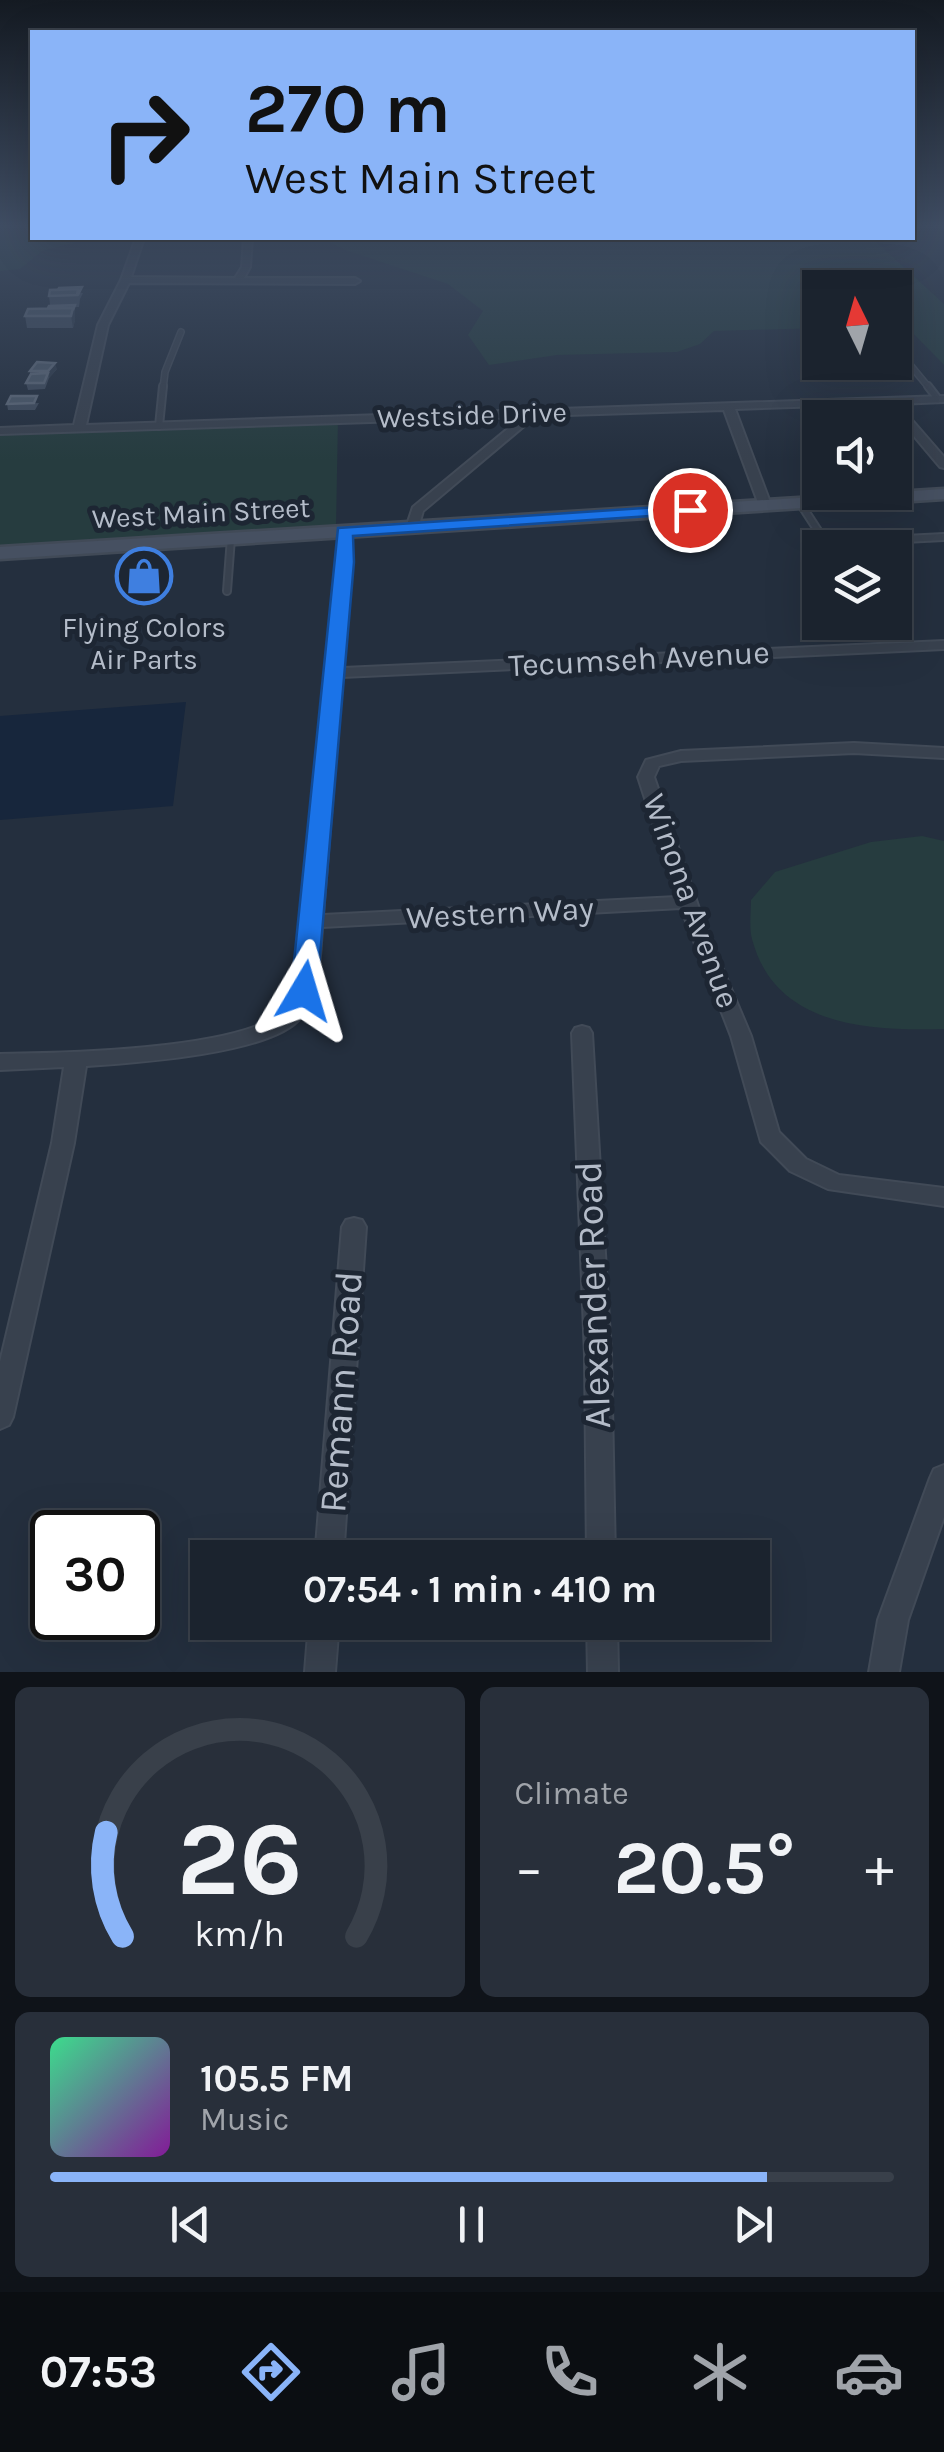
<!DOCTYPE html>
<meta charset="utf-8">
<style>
:root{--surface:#1b232e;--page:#282f3a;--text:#f1f3f6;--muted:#a0a4aa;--line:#39404a;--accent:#8ab4f8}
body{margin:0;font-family:Karla,sans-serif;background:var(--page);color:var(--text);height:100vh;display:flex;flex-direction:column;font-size:38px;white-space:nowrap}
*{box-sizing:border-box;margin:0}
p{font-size:32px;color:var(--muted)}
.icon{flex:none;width:55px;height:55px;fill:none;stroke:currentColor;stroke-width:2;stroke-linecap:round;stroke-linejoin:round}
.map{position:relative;height:1672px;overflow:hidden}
.sheet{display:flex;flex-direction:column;gap:15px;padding:15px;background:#0f1319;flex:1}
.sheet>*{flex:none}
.guide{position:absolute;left:30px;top:30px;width:885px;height:210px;border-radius:0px;box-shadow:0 10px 40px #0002,0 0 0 2px var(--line);background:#8ab4f8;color:#111;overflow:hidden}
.needle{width:65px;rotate:355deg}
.buttons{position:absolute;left:802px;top:270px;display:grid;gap:20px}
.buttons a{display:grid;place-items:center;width:110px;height:110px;border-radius:0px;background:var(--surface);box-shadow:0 10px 40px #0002,0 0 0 2px var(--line);font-size:50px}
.speed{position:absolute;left:30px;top:1510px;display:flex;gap:20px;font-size:50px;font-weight:700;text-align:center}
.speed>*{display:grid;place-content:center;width:130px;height:130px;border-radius:50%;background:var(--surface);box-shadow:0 10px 40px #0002,0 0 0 2px var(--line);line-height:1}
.speed .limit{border:5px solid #111;border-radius:15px;background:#fff;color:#111}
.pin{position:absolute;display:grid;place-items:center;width:85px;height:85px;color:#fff;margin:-42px;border:5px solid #fff;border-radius:50%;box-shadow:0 2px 10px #0007}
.me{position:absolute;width:110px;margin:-55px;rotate:7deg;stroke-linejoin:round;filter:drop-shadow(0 0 8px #0008)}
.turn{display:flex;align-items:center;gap:35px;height:210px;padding:0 50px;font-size:45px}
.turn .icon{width:130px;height:130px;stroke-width:2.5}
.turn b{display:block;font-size:70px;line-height:85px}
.big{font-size:75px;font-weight:700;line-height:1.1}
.sheet .widget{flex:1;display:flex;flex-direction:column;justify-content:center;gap:15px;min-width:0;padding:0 35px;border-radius:15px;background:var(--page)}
.sheet .dial{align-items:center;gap:0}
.dial svg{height:260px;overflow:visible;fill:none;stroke:var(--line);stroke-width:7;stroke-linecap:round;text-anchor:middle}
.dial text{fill:var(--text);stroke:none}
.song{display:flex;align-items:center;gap:30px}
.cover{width:120px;height:120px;border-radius:15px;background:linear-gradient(135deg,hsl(150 70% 55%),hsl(290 70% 35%))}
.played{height:10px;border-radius:5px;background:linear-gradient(90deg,var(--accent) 85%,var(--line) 85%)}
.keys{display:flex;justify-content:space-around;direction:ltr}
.heat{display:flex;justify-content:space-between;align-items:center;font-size:55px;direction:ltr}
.sheet .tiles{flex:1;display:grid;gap:15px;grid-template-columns:1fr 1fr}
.widget:last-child{grid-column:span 2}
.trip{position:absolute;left:190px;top:1540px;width:580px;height:100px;border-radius:0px;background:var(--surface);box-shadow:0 10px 40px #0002,0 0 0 2px var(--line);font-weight:700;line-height:100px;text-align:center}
.tabs{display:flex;height:160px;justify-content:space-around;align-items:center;background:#0b0e12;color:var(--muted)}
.tabs .icon{width:70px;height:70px}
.tabs .current{color:var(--accent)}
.tabs b{font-size:45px;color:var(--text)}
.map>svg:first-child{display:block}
.green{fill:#263c3f}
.water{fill:#17263c}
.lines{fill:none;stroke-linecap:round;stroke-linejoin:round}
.service-far1-casing{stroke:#414a57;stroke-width:8}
.service-casing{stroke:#414a57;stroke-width:10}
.minor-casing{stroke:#414a57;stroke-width:4}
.secondary-casing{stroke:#414a57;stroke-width:5}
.service-far1{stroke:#38414e;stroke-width:5}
.service{stroke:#38414e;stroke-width:6}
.minor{fill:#38414e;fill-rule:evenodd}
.secondary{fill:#465061;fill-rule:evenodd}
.wall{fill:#3f4b5c}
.shaded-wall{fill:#2f3b4b}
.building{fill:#4b5868;stroke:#5c6777;stroke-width:2.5}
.route{fill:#1a73e8;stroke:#114b97;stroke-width:2.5}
.labels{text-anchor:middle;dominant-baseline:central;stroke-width:10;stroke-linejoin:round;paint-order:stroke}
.far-street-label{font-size:28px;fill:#b4bcc9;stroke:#1d2633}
.far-poi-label{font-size:28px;fill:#b4bcc9;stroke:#1d2633}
.street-label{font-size:32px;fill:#b4bcc9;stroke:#1d2633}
.near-street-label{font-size:38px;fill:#b4bcc9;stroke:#1d2633}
</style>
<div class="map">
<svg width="944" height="1672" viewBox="0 0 944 1672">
<rect width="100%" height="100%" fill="#242f3e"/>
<path class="green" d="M0 226H32V238H91L42 251 20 269 0 271Z
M321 238H872L944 304V365L906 326H895V288H820V328L714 331 700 344 677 352 557 355 489 365 468 335 483 311 448 284 345 250Z
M338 418 336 528 0 548V431Z
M922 836 944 841V1029C869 1031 775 1027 752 939 749 927 751 912 751 900L775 872 871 842Z"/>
<path class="water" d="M186 702 173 806 0 820V716Z"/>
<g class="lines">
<g class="service-far1-casing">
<path id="service-far1" d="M902 355 930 389
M163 389 165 372 181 332"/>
</g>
<g class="service-casing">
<path id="service" d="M928 386 938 399
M159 426 163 386
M800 503 826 543 944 537
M227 591 231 538"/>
</g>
<g class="minor-casing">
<path id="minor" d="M136 238H144L131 277 235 278 242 267 244 238H252L250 267 244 278H355L360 281 355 284 129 283 108 325 86 425 944 396V402L898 404 944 457V468L940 467 887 404 735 409 771 505 765 509 759 505 724 410 536 416 423 511 418 528 412 532 406 528 413 507 522 417 0 434V428L74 425 98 325 121 280Z
M344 527 350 531 352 562 343 668 944 641V649L342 677 323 915 677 897 638 777 646 760 681 751 854 743 944 748V758L854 753 681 761 659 766 654 777 707 932 751 1036 779 1132 806 1159 839 1175 944 1188V1206L828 1189 790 1171 761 1142 731 1036 681 908 322 927C320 958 320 991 301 1017 274 1054 132 1063 86 1066L74 1143 13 1417 9 1425 0 1429V1362L52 1143 64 1067 0 1070V1054C65 1053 228 1050 279 1015 298 1002 306 943 302 922L304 918 338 562V531Z
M582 1026 589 1028 592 1033 611 1355 615 1558H587L585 1355 572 1033 575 1028Z
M354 1218 362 1220 366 1227 343 1558H315L342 1227 346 1220Z
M944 1465V1517L908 1620 899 1672H869L878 1620 930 1478 934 1469Z
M309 1622H339L335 1672H305Z
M587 1622H617L618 1672H588Z"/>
</g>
<g class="secondary-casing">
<path id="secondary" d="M944 489V499L0 559V547Z"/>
</g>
<use href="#service-far1" class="service-far1"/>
<use href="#service" class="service"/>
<use href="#minor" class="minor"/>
<use href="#secondary" class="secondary"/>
</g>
<path class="wall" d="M50 290 83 293 80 299 79 307H75V320L73 328H27L25 316 48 308 50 305 49 296Z
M57 369 49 378 45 389 28 390 26 383 30 375V371Z
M39 403 35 410H8L7 404Z"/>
<path class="shaded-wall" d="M75 305V320L73 328 71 316Z
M55 363 57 369 49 378 48 371Z"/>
<path class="building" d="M82 287 79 293 78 289 58 290 59 288Z
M78 289 77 295 49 296 50 290Z
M75 305 73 310V308H48L49 306Z
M73 308 71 316H25L28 309Z
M37 362 55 363 48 371H30Z
M48 373 44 383H26L31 374Z
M11 396H37L34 403 7 404Z"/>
<linearGradient id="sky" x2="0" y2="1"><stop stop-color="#141a22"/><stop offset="0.49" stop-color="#3f4d63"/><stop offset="1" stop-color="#3f4d63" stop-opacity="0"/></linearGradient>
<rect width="944" height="460" fill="url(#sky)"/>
<path class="route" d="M690 505 695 507V513L353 536 354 562 317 991 313 997H295L291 991 338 528Z"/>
<defs>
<g id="shop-ring" transform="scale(2.875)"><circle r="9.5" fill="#1d2633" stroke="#3f7fe0" stroke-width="1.5"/><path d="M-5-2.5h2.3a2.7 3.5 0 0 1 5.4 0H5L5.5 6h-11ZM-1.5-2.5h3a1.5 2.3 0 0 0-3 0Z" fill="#3f7fe0"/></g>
</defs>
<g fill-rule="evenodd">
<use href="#shop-ring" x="144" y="576"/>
</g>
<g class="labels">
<g class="far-street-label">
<text transform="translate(472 415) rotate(-2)">Westside Drive</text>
<text transform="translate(201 513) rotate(-3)">West Main Street</text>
</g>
<g class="far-poi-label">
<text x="144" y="627">Flying Colors<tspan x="144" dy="32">Air Parts</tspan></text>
</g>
<g class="street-label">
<text transform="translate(639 659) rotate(-3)">Tecumseh Avenue</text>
<text transform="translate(691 901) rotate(70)">Winona Avenue</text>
<text transform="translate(500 913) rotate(-3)">Western Way</text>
</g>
<g class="near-street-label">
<text transform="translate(593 1295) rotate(-92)">Alexander Road</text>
<text transform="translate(341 1392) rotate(-86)">Remann Road</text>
</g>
</g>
</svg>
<div class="buttons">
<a><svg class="needle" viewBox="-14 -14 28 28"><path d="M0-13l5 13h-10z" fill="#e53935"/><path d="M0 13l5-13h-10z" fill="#a0a4aa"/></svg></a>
<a><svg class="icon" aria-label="sound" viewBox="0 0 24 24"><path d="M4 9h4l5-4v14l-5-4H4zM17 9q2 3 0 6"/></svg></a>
<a><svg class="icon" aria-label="layers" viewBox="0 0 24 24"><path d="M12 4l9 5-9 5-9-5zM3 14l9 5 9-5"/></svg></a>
</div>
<div class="speed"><div class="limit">30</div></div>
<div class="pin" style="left:690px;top:510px;background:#d93025"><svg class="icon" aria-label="arrive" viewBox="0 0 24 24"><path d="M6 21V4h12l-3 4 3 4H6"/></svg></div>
<svg class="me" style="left:304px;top:991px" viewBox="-20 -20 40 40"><path d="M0-17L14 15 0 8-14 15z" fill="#1a73e8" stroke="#fff" stroke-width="4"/></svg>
<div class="trip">07:54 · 1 min · 410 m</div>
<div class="guide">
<div class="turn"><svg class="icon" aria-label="right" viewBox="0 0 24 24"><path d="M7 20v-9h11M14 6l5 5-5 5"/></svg><div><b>270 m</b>West Main Street</div></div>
</div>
</div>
<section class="sheet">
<div class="tiles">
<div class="widget dial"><svg viewBox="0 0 100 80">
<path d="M14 69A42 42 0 1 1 86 69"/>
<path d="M14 69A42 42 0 0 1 9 37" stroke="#8ab4f8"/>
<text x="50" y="56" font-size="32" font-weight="700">26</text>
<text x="50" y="72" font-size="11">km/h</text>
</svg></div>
<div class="widget"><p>Climate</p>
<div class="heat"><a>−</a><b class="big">20.5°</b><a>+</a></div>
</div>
<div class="widget">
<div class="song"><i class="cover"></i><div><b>105.5 FM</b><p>Music</p></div></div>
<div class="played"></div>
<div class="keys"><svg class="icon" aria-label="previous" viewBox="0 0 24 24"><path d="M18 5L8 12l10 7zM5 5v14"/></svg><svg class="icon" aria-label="pause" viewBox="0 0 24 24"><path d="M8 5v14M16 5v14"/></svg><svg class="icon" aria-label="next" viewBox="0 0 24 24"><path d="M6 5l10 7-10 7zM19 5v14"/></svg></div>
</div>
</div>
</section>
<nav class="tabs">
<b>07:53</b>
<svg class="icon current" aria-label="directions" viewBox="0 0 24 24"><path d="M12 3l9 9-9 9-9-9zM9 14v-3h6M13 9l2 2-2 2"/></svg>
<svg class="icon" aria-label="music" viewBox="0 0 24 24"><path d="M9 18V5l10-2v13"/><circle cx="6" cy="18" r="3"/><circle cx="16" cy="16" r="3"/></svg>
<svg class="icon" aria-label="phone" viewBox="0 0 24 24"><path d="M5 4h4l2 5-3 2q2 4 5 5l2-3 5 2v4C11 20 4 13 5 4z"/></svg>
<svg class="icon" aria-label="climate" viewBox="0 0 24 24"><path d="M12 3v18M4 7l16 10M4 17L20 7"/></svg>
<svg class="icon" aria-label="car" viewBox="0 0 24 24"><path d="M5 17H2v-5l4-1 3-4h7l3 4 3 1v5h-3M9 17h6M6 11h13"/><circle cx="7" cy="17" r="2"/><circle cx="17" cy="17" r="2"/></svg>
</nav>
